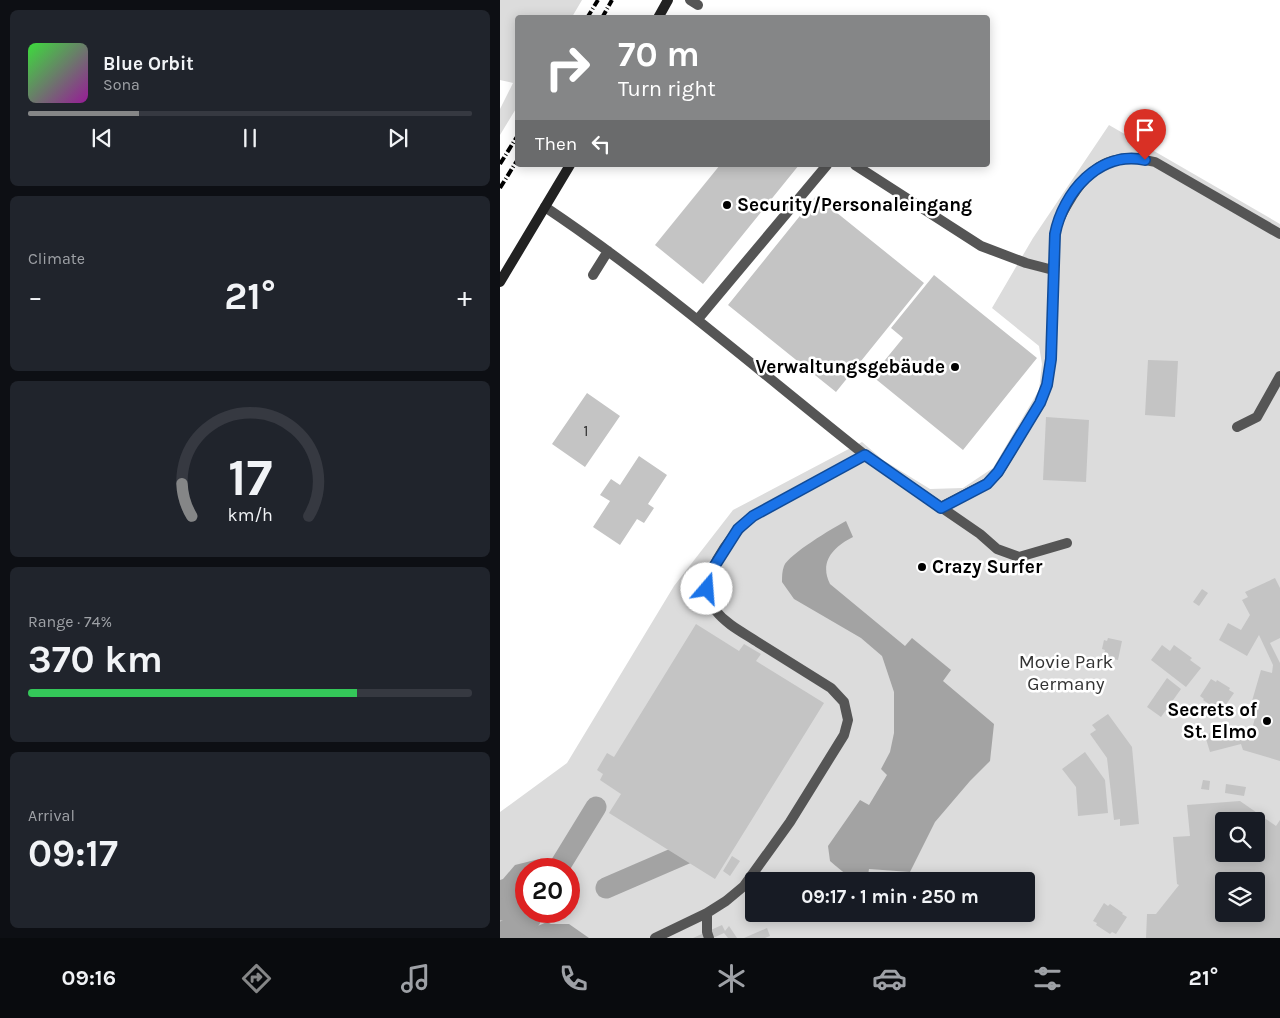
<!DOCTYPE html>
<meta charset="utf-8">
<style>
:root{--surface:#171b24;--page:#20242c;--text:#f1f3f6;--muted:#9ea1a6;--line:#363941;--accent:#858687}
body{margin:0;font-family:Karla,sans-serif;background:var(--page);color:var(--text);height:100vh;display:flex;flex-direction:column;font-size:19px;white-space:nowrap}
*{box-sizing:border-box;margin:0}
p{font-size:16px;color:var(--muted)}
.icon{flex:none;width:28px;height:28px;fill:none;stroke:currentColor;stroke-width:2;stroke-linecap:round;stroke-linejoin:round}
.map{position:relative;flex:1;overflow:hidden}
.drawer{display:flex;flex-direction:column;gap:10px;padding:10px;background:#0d0f14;width:500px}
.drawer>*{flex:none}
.banner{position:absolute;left:15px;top:15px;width:475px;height:152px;border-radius:5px;box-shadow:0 2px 12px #0003;background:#858687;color:#fff;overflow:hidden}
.controls{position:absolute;left:715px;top:812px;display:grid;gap:10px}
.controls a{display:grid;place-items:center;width:50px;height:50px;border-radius:5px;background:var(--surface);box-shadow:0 2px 12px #0003;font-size:25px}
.speed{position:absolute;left:15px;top:858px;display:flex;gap:10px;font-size:25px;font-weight:700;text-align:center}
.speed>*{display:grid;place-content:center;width:65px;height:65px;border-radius:50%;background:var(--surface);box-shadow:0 2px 12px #0003;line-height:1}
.speed .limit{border:8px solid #d22;background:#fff;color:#111}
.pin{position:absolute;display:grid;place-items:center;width:42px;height:42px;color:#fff;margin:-51px -21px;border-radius:50% 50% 50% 0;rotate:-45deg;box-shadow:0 0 5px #0007}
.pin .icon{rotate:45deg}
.me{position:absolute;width:55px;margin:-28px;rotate:18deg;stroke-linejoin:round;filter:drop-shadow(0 0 4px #0008)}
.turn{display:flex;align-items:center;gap:18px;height:105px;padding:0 20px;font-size:22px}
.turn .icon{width:65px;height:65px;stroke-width:2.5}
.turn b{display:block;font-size:35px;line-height:42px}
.then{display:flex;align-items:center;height:48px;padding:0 20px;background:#0003;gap:10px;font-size:19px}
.big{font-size:38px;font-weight:700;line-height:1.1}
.drawer .tile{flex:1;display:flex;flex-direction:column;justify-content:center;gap:8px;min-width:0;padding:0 18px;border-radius:8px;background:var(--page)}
.drawer .dial{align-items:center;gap:0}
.dial svg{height:130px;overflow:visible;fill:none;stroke:var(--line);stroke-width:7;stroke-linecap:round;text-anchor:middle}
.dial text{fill:var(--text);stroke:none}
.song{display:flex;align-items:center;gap:15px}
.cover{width:60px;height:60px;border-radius:8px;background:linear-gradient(135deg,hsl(120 70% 55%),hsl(300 70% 35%))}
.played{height:5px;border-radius:2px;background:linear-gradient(90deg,var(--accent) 25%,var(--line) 25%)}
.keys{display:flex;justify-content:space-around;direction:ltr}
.heat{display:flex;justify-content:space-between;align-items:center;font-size:28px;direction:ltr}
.charge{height:8px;border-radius:4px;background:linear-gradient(90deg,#34c759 74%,var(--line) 0)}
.trip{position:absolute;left:245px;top:872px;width:290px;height:50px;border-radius:5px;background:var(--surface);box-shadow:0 2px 12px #0003;font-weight:700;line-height:50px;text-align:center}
.menu{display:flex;height:80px;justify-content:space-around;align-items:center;background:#090b0e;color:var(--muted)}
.menu .icon{width:35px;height:35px}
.menu .current{color:var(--accent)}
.menu b{font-size:22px;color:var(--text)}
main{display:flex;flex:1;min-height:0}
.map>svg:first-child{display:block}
.green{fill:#dcdcdc;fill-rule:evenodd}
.water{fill:#a3a3a3}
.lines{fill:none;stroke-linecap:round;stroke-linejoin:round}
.canal{stroke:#a3a3a3;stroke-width:21}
.building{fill:#c4c4c4;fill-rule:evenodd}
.lane{stroke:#555;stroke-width:10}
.secondary{stroke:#222;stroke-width:10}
.rail{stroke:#000;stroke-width:4;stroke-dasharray:8 2.5 1 2.5;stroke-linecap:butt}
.route-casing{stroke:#114b97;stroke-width:12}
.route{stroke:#1a73e8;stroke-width:9}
.poi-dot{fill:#000;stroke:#fff;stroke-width:2}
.labels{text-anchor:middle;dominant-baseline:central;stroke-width:5;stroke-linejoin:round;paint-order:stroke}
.number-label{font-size:16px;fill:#313131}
.poi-label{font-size:19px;font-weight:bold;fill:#000;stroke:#fff;text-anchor:start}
.park-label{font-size:19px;fill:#333;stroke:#fff}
</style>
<main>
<section class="drawer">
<div class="tile">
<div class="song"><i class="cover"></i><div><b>Blue Orbit</b><p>Sona</p></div></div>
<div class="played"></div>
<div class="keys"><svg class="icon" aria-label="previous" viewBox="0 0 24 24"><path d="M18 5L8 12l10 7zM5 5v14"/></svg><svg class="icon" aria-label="pause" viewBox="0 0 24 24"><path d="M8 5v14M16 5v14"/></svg><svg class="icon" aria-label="next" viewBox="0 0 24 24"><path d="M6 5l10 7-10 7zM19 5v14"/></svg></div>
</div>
<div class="tile"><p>Climate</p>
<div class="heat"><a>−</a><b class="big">21°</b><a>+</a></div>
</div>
<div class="tile dial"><svg viewBox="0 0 100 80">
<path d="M14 69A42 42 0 1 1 86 69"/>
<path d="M14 69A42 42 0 0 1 8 49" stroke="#858687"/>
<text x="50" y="56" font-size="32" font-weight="700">17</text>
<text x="50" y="72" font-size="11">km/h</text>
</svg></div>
<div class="tile"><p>Range · 74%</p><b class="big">370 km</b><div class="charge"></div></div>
<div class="tile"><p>Arrival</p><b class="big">09:17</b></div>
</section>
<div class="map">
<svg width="780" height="938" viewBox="0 0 780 938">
<rect width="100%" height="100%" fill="#fff"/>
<path class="green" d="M0 0H82L72 17 18 18 17 107 0 135V109L13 83 0 80Z
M609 125 780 224V938H0V812L67 763 174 586 233 510 362 442 383 460 430 489 463 488 493 468 539 390 542 364 539 346 492 308 533 238ZM724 821H756V854H724ZM26 869H69V911H26ZM254 881H526V914H254ZM724 881H756V914H724Z"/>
<path class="water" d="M346 521 353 537C333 547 319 562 330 584L405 646 412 638 451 670 443 681 494 724 490 761 470 781 435 822 410 872 369 869 367 881C350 879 343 872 330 861L328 846 360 800 369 805 387 775 381 769 390 752 394 733V692L382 656 361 638 294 599 282 582C282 577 282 571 284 566 289 554 333 528 346 521Z
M39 859 52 868 26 869V895L15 902 0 905V880L3 879 15 865Z
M47 922 51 924H69L89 938H9Z"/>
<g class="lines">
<path class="canal" d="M58 869 96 807
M106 888 187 853
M0 910 15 906 26 901
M0 933 30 920"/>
</g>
<path class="building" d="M220 165H299L203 284 155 245Z
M316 196 424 283 336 392 228 305Z
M434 275 537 358 463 450 372 376 403 338 391 328Z
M648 360 678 361 675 417 645 415Z
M87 393 120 416 85 467 52 444Z
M546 417 589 420 586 482 543 480Z
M139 456 167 475 148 504 154 508 144 523 137 519 120 545 93 527 110 501 100 495 111 479 120 485Z
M775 578 780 588V638L770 643 780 663V761L743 750 741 744 710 752 706 739 712 729 726 726 734 732 735 736 751 733 759 703 752 701 761 670 772 673 773 665 759 635 747 656 719 640 728 623 741 630 750 615 742 600 748 597 745 592Z
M702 589 708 593 699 606 693 602Z
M196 624 239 651 244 644 261 654 256 661 324 703 215 879 109 813 121 794 100 780 103 774 97 770 107 753 114 757Z
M608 638 622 641 618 660 603 657 605 650 602 649 604 640 607 641Z
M662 645 670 651 674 645 692 658 690 660 701 668 686 687 651 660Z
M667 678 681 689 661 717 647 707Z
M711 679 716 682 717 680 730 688 729 690 734 693 723 709 720 707 718 710 703 700 704 699 700 696Z
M608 714 632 747 639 824 620 826V819L614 820 607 758 590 734 596 730 592 725Z
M585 752 605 780 608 813 578 816 576 787 562 769Z
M703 780 710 781 709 790 701 789Z
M726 784 746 787 744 796 725 793Z
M740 801 776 826 780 820V938H646L647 914H656L679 885 677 884 673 837 690 836 687 805ZM724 821H756V854H724ZM724 881H756V914H724Z
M232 856 240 861 230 876 223 871Z
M604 903 608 906 610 904 623 913 622 914 627 917 616 934 612 932 610 934 596 925 597 923 593 921Z
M222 925 225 931 229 926 237 938H228L224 933 213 938H193Z
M267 928 270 936 265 938H244Z"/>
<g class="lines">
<path class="lane" d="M190 0 198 5
M355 165 481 246 526 263 553 270
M45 207C157 282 259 371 365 455L253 516C231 535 192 581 216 611 227 625 244 633 259 643 283 658 307 673 331 688L344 702 348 720 344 735 290 822 244 886 226 901 207 913 155 938
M93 275 108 251
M198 319 327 165
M737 427 757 417 780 376
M365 455 480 534 497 549 519 557 567 543
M441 507 487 483 498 473 540 403 547 385 551 359 555 234C558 219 565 208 573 195 595 161 616 153 655 162L780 234
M207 913V932L209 938"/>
<path class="secondary" d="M158 18 168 0
M0 282 70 165"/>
<path class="rail" d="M87 18 98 0
M102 18 112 0
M0 164 18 135
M0 188 18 159"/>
</g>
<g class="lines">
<g class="route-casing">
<path id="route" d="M207 589 212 570 238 529 253 516 365 455 441 508 487 484 498 472 540 403 547 385 551 359 555 234C563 193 599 150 645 160"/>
</g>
<use href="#route" class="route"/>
</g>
<g class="poi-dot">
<circle cx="227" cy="205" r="5"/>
<circle cx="455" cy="367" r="5"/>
<circle cx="422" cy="567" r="5"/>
<circle cx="767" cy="721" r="5"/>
</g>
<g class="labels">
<g class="number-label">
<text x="86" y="430">1</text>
</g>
<g class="poi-label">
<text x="237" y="205">Security/Personaleingang</text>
<text x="445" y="367" text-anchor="end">Verwaltungsgebäude</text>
<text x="432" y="567">Crazy Surfer</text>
<text x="757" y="710" text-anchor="end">Secrets of<tspan x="757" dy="22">St. Elmo</tspan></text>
</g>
<g class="park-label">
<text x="566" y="662">Movie Park<tspan x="566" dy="22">Germany</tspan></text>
</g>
</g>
</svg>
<div class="controls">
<a><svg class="icon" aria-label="search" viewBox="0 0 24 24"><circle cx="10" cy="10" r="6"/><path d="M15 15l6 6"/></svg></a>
<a><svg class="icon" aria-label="layers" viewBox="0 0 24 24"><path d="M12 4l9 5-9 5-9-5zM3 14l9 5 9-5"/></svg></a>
</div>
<div class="speed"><div class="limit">20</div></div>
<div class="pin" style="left:645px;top:160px;background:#d93025"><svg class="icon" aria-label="arrive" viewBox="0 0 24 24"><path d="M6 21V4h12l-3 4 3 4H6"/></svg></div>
<svg class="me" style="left:207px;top:589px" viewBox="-20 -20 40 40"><circle r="19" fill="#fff"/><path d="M0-13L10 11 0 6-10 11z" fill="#1a73e8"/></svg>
<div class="trip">09:17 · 1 min · 250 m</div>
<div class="banner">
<div class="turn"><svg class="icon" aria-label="right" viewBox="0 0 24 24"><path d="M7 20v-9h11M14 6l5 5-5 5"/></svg><div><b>70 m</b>Turn right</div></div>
<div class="then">Then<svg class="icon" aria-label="left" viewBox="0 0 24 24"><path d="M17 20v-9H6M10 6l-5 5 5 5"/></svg></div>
</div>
</div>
</main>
<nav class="menu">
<b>09:16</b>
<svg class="icon current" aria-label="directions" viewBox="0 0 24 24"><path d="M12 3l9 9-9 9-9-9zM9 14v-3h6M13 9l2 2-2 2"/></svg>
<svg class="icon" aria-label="music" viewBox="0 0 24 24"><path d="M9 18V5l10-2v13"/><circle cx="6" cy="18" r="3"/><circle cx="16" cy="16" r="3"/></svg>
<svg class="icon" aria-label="phone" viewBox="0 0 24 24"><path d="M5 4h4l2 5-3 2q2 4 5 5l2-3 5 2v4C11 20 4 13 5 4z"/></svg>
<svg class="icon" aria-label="climate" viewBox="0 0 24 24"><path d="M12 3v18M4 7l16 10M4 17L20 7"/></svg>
<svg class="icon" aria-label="car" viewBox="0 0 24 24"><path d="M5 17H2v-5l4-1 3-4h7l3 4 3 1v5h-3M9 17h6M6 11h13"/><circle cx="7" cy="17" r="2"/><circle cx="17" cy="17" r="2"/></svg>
<svg class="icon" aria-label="filters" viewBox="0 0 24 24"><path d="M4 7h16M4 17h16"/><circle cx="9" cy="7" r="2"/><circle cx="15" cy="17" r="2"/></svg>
<b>21°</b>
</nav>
